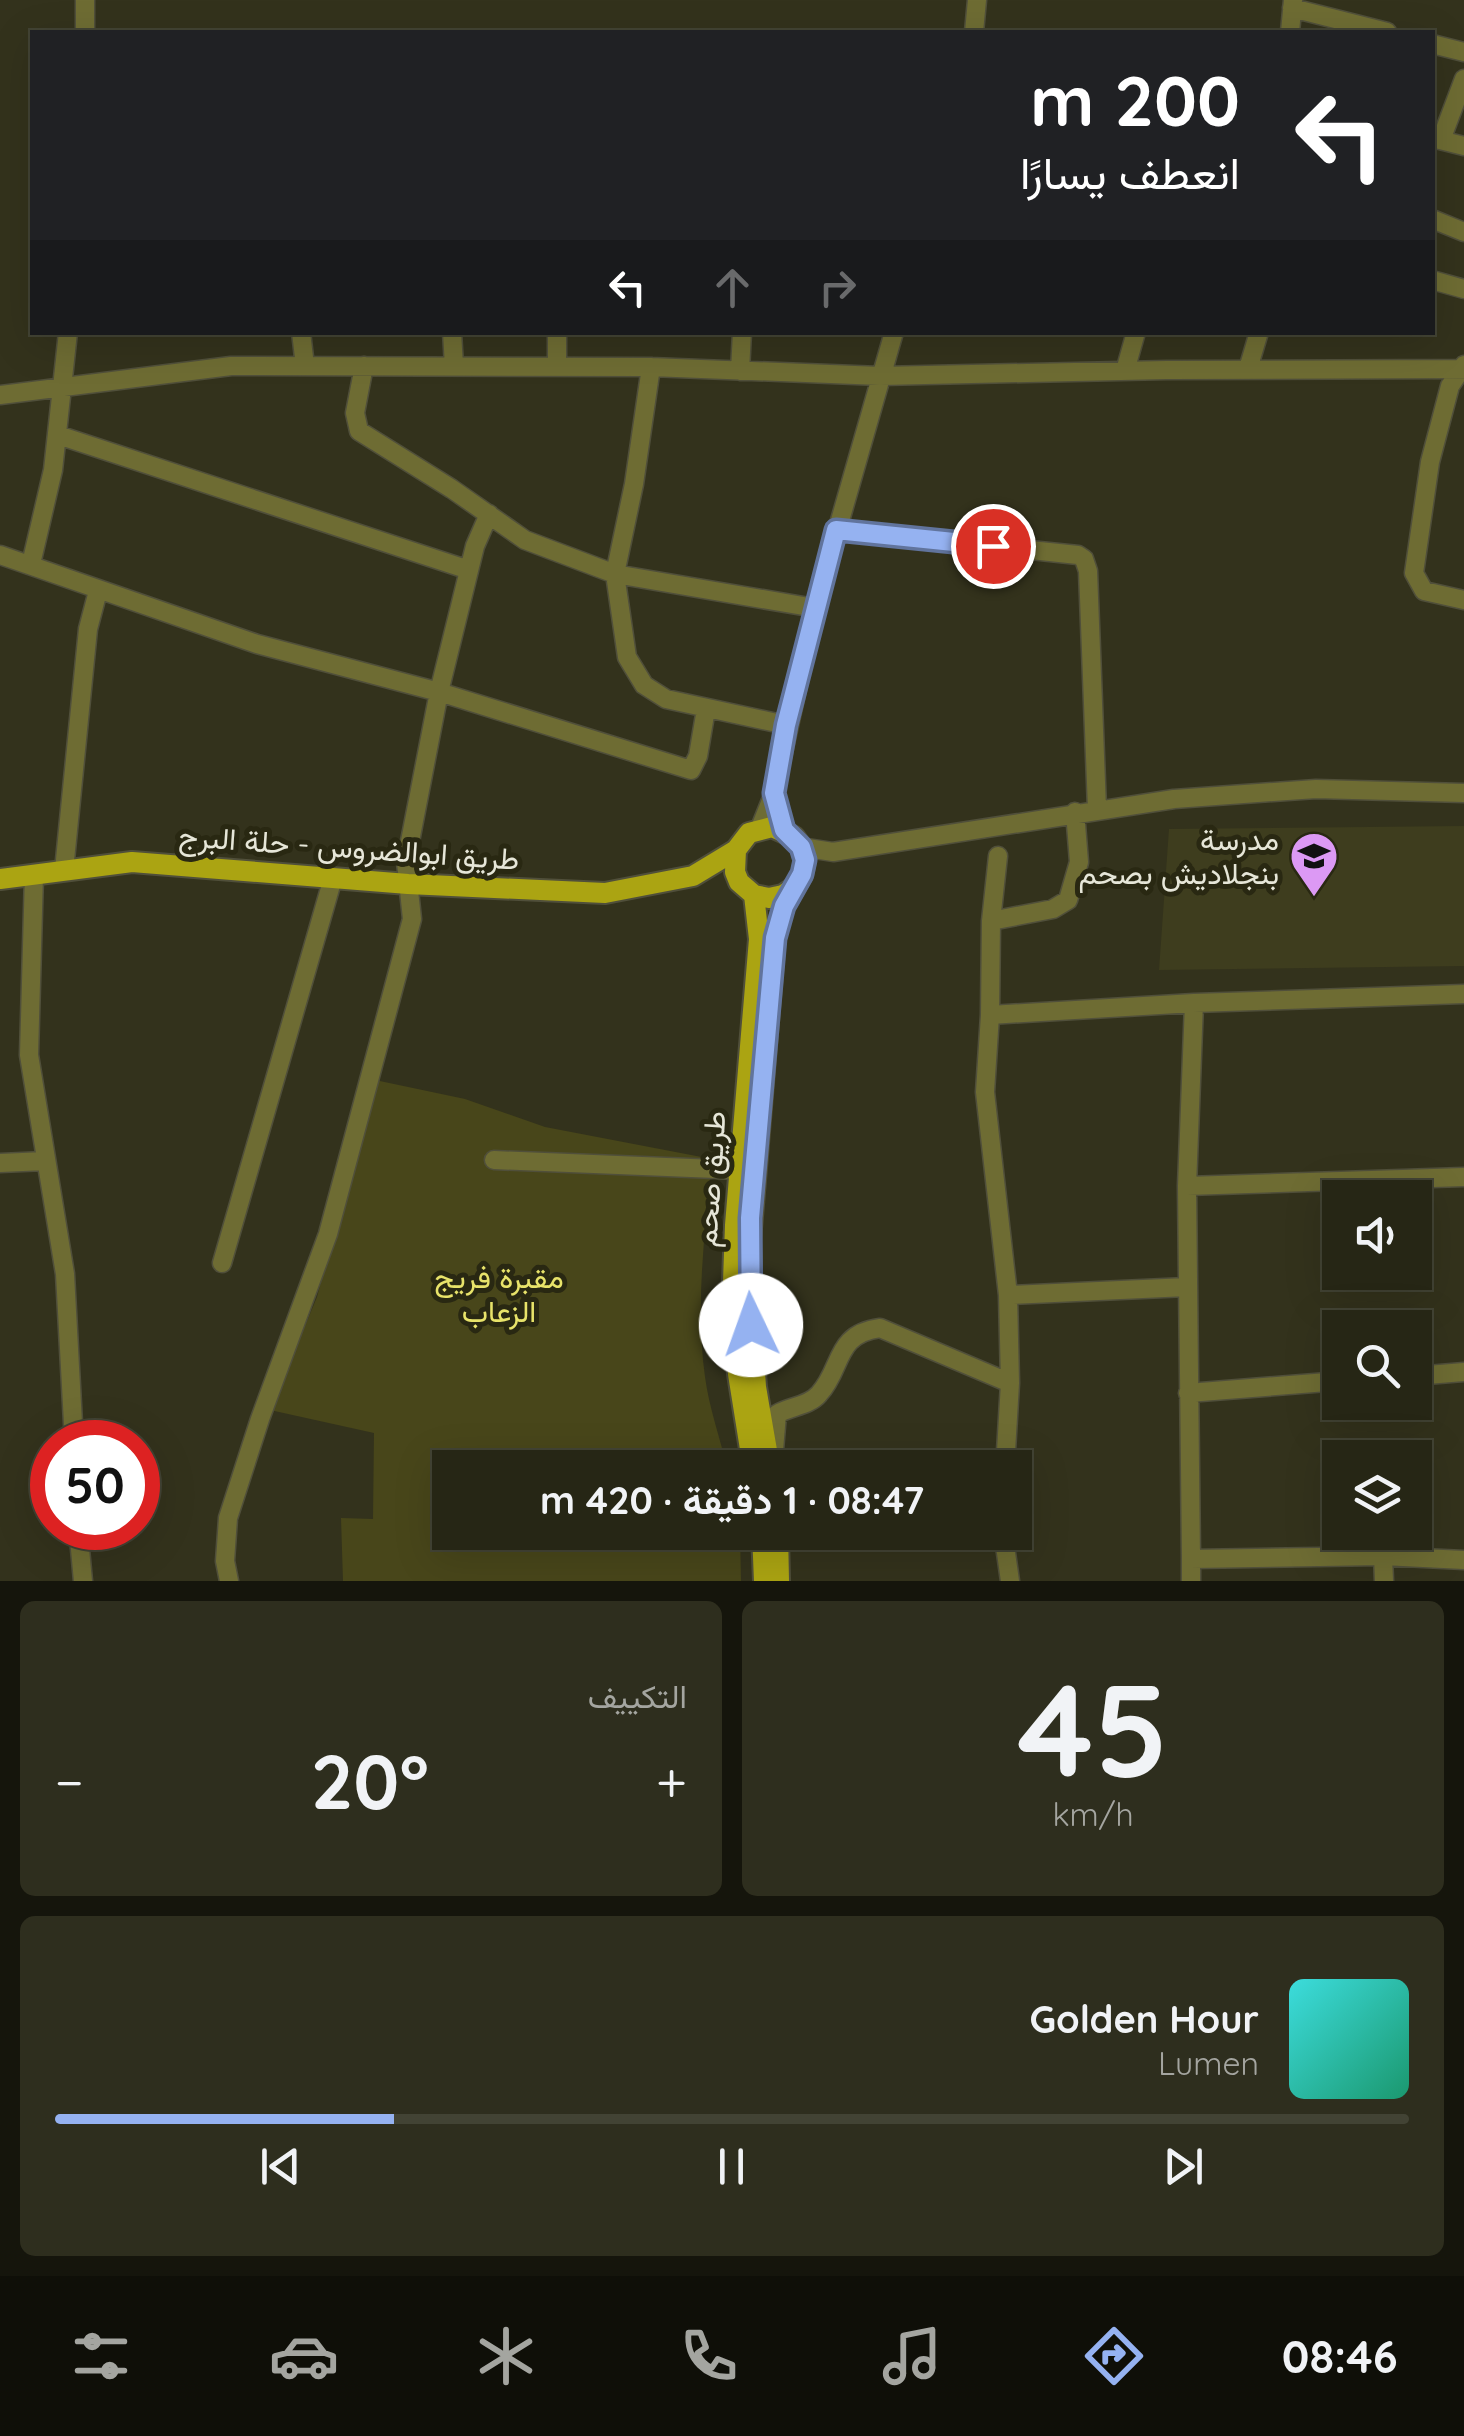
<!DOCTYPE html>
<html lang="ar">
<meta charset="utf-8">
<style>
:root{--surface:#262615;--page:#2e2e1e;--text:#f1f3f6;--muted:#a4a5a0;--line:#424334;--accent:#95b2f1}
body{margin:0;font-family:Quicksand,Vazirmatn,sans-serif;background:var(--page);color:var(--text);direction:rtl;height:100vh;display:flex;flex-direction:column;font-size:38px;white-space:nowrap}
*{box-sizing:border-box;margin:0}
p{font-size:32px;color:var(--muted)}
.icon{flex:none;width:55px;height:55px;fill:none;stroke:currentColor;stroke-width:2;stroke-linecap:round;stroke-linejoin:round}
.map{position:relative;height:1581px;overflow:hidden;direction:ltr}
.panel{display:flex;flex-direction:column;gap:20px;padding:20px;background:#15150c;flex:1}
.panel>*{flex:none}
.top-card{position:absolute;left:30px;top:30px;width:1405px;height:305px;border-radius:0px;box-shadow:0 10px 40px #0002,0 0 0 2px var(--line);direction:rtl;background:#202124;color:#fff;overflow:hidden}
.fabs{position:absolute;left:1322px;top:1180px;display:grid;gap:20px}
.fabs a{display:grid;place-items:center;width:110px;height:110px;border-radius:0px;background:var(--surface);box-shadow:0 10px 40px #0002,0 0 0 2px var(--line);font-size:50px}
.speed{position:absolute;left:30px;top:1420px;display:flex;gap:20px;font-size:50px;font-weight:700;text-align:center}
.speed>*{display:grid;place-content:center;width:130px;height:130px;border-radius:50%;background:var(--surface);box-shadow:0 10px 40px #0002,0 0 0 2px var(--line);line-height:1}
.speed .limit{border:15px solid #d22;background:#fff;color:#111}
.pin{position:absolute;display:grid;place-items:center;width:85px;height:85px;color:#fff;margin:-42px;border:5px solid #fff;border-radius:50%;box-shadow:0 2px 10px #0007}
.me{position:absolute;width:110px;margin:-55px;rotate:357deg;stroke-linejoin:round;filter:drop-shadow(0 0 8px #0008)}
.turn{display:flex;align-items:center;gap:35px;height:210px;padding:0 30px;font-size:45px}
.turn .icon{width:130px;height:130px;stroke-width:2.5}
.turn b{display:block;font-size:70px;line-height:85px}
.lanes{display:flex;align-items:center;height:95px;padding:0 30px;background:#0003;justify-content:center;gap:50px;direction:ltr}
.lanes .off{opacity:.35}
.big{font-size:75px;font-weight:700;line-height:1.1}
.panel .tile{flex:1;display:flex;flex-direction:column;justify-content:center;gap:15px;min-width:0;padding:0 35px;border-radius:15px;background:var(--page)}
.panel .dial{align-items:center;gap:0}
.dial b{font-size:130px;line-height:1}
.song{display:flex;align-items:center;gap:30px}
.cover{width:120px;height:120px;border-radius:15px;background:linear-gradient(135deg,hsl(180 70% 55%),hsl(160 70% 35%))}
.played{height:10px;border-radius:5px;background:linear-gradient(90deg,var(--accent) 25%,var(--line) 25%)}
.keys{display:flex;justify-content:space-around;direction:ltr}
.heat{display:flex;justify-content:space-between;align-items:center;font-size:55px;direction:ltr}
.panel .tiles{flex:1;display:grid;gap:20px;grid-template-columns:1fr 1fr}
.tile:last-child{grid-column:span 2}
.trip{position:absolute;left:432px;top:1450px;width:600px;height:100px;border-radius:0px;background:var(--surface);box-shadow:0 10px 40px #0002,0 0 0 2px var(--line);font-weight:700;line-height:100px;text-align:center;direction:rtl}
.tabs{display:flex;height:160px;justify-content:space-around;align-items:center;background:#0f0f08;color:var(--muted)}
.tabs .icon{width:70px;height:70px}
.tabs .current{color:var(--accent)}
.tabs b{font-size:45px;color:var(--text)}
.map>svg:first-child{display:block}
.built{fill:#3e3d1e}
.green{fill:#48461a}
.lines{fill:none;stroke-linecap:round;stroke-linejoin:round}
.minor-casing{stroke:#504f3a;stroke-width:21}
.major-casing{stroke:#504f3a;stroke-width:24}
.minor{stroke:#6e6c33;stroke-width:18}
.major{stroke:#aba412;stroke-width:20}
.route-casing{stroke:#61749d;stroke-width:25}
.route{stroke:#95b2f1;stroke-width:18}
.labels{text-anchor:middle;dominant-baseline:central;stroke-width:10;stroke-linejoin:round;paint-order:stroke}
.poi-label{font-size:30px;fill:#e6e6d8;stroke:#292812;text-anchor:end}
.street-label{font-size:30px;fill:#e6e6d8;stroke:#292812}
.park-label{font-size:30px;fill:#e8e36a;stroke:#292812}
</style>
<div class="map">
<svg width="1464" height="1581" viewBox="0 0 1464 1581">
<rect width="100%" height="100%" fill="#33321c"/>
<path class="built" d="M1464 826V966L1159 970 1169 829Z"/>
<path class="green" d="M375 1080 465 1099 545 1127 712 1159C705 1231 695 1304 705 1377 709 1407 720 1438 727 1467L450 1468V1532L740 1533 741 1581H343L341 1518 373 1519 374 1433 270 1410 317 1297Z"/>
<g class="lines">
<g class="minor-casing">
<path id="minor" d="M1292 8 1387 32
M85 32V0
M974 32 977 0
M1290 32 1293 0
M1432 44 1464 52
M1432 138 1464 146
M1441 140 1464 79
M1432 219 1464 232
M1432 280 1464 289
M301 332 305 366
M452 332 454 366
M557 332V367
M1464 365 1450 386 1430 462 1414 573 1424 591 1464 600
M364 366 355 413 359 431 452 489 525 540 615 574 815 608
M651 367 634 484 615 574 627 657 644 685 666 699 786 725
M1248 369 1259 332
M740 371 742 332
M1125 371 1136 332
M0 395 231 366 651 367 880 376 1167 370 1464 369
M58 435 469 570
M837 530 1078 555 1084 559 1088 571 1097 809
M0 555 257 644 439 692 691 770 698 756 706 709
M31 564 53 470 68 332
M760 828 774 793 815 608 894 332
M801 847 833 852 1174 799 1316 789 1464 793
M998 856 991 921 990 1015 985 1092 1008 1295 1010 1383
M64 870 88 629 98 591
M34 874 29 1055 65 1274 74 1442
M991 921 1053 909 1068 900 1079 862 1075 812
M990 1015 1194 1003
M494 1160 740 1170
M0 1163 45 1161
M1187 1186 1464 1177
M222 1263 333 878
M1008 1295 1187 1287
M1415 1376 1464 1372
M1188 1393 1340 1381
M773 1462 777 1414C791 1406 809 1406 819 1394 843 1368 834 1334 880 1328L1010 1383 1005 1468
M78 1528 83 1581
M1003 1532 1010 1581
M1383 1556 1464 1560
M1191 1559 1187 1186 1194 1003 1464 994
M229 1581 225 1561 228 1518 260 1419 328 1234 412 919 406 862 439 692 475 546 489 514
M1191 1581V1559L1383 1556 1384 1581"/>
</g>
<g class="major-casing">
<path id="major" d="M0 879 132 862 408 884 605 893 693 876 736 850 749 833 772 827 794 837 801 847 805 861 802 875 795 887 783 895 769 898 754 895 739 882 735 872 736 850
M753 1468 738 1374 733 1282 735 1225 759 939 754 895
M770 1468 756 1387 748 1265 775 937 784 906 795 887
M762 1532 764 1581
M778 1532 779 1581"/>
</g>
<use href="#minor" class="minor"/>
<use href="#major" class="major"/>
</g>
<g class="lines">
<g class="route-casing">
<path id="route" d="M751 1325 750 1218 775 938 784 906 802 874 805 860 801 847 784 830 774 793 786 725 836 530 993 546"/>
</g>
<use href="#route" class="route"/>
</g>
<defs>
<g id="school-pin" transform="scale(2.5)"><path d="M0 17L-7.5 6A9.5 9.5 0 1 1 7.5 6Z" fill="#dc99f4" stroke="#292812"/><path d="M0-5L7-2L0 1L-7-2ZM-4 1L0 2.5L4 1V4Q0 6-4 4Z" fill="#111"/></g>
</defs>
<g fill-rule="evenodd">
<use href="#school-pin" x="1314" y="856"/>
</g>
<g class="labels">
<g class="poi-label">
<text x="1279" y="839">مدرسة<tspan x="1279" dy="34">بنجلاديش بصحم</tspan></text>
</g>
<g class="street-label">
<text transform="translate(349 847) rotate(4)">طريق ابوالضروس - حلة البرج</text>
<text transform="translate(710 1179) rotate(-86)">طريق صحم</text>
</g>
<g class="park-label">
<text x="499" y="1277">مقبرة فريج<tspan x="499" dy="34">الزعاب</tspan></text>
</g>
</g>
</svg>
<div class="fabs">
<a><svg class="icon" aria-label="sound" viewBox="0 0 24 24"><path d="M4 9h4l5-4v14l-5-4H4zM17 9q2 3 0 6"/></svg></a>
<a><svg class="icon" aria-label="search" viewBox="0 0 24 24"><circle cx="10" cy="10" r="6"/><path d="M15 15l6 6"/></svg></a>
<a><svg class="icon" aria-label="layers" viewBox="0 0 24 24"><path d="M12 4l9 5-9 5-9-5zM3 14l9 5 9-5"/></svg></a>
</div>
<div class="speed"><div class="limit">50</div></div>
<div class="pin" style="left:993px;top:546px;background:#d93025"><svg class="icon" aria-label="arrive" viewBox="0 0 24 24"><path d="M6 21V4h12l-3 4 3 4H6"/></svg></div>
<svg class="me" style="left:751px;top:1325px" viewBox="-20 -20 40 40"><circle r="19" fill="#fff"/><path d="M0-13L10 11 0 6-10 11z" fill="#95b2f1"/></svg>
<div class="trip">08:47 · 1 دقيقة · 420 m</div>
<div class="top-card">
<div class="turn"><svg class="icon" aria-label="left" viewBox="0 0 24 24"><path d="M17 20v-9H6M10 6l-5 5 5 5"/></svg><div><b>200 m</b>انعطف يسارًا</div></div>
<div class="lanes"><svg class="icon" aria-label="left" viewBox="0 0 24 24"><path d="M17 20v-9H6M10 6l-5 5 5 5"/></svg><svg class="icon off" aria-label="ahead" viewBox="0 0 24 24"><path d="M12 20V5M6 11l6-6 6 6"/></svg><svg class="icon off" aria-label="right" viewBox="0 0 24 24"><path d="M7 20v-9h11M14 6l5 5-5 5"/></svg></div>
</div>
</div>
<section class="panel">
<div class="tiles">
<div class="tile dial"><b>45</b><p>km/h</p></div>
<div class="tile"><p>التكييف</p>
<div class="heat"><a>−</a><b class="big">20°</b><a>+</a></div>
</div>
<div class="tile">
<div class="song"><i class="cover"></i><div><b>Golden Hour</b><p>Lumen</p></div></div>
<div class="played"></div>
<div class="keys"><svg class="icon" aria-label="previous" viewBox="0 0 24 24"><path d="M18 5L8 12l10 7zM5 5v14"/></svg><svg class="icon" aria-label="pause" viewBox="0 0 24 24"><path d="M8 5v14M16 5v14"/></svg><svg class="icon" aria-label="next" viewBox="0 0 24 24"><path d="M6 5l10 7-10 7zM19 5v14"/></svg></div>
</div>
</div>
</section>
<nav class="tabs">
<b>08:46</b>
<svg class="icon current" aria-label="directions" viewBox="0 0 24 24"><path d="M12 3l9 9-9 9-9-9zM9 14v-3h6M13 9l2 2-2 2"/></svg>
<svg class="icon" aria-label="music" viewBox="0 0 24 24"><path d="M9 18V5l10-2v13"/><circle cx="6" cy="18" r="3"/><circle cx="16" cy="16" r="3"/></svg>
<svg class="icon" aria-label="phone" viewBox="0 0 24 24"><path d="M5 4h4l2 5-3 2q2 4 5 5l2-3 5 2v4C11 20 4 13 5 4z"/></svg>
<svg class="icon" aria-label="climate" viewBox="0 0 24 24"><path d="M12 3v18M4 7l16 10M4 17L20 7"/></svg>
<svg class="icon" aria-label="car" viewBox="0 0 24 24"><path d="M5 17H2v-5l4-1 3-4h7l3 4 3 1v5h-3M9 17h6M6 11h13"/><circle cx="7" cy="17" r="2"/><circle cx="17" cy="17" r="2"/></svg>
<svg class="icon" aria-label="filters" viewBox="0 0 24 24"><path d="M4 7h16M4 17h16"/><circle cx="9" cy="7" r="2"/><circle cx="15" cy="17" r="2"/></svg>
</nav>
